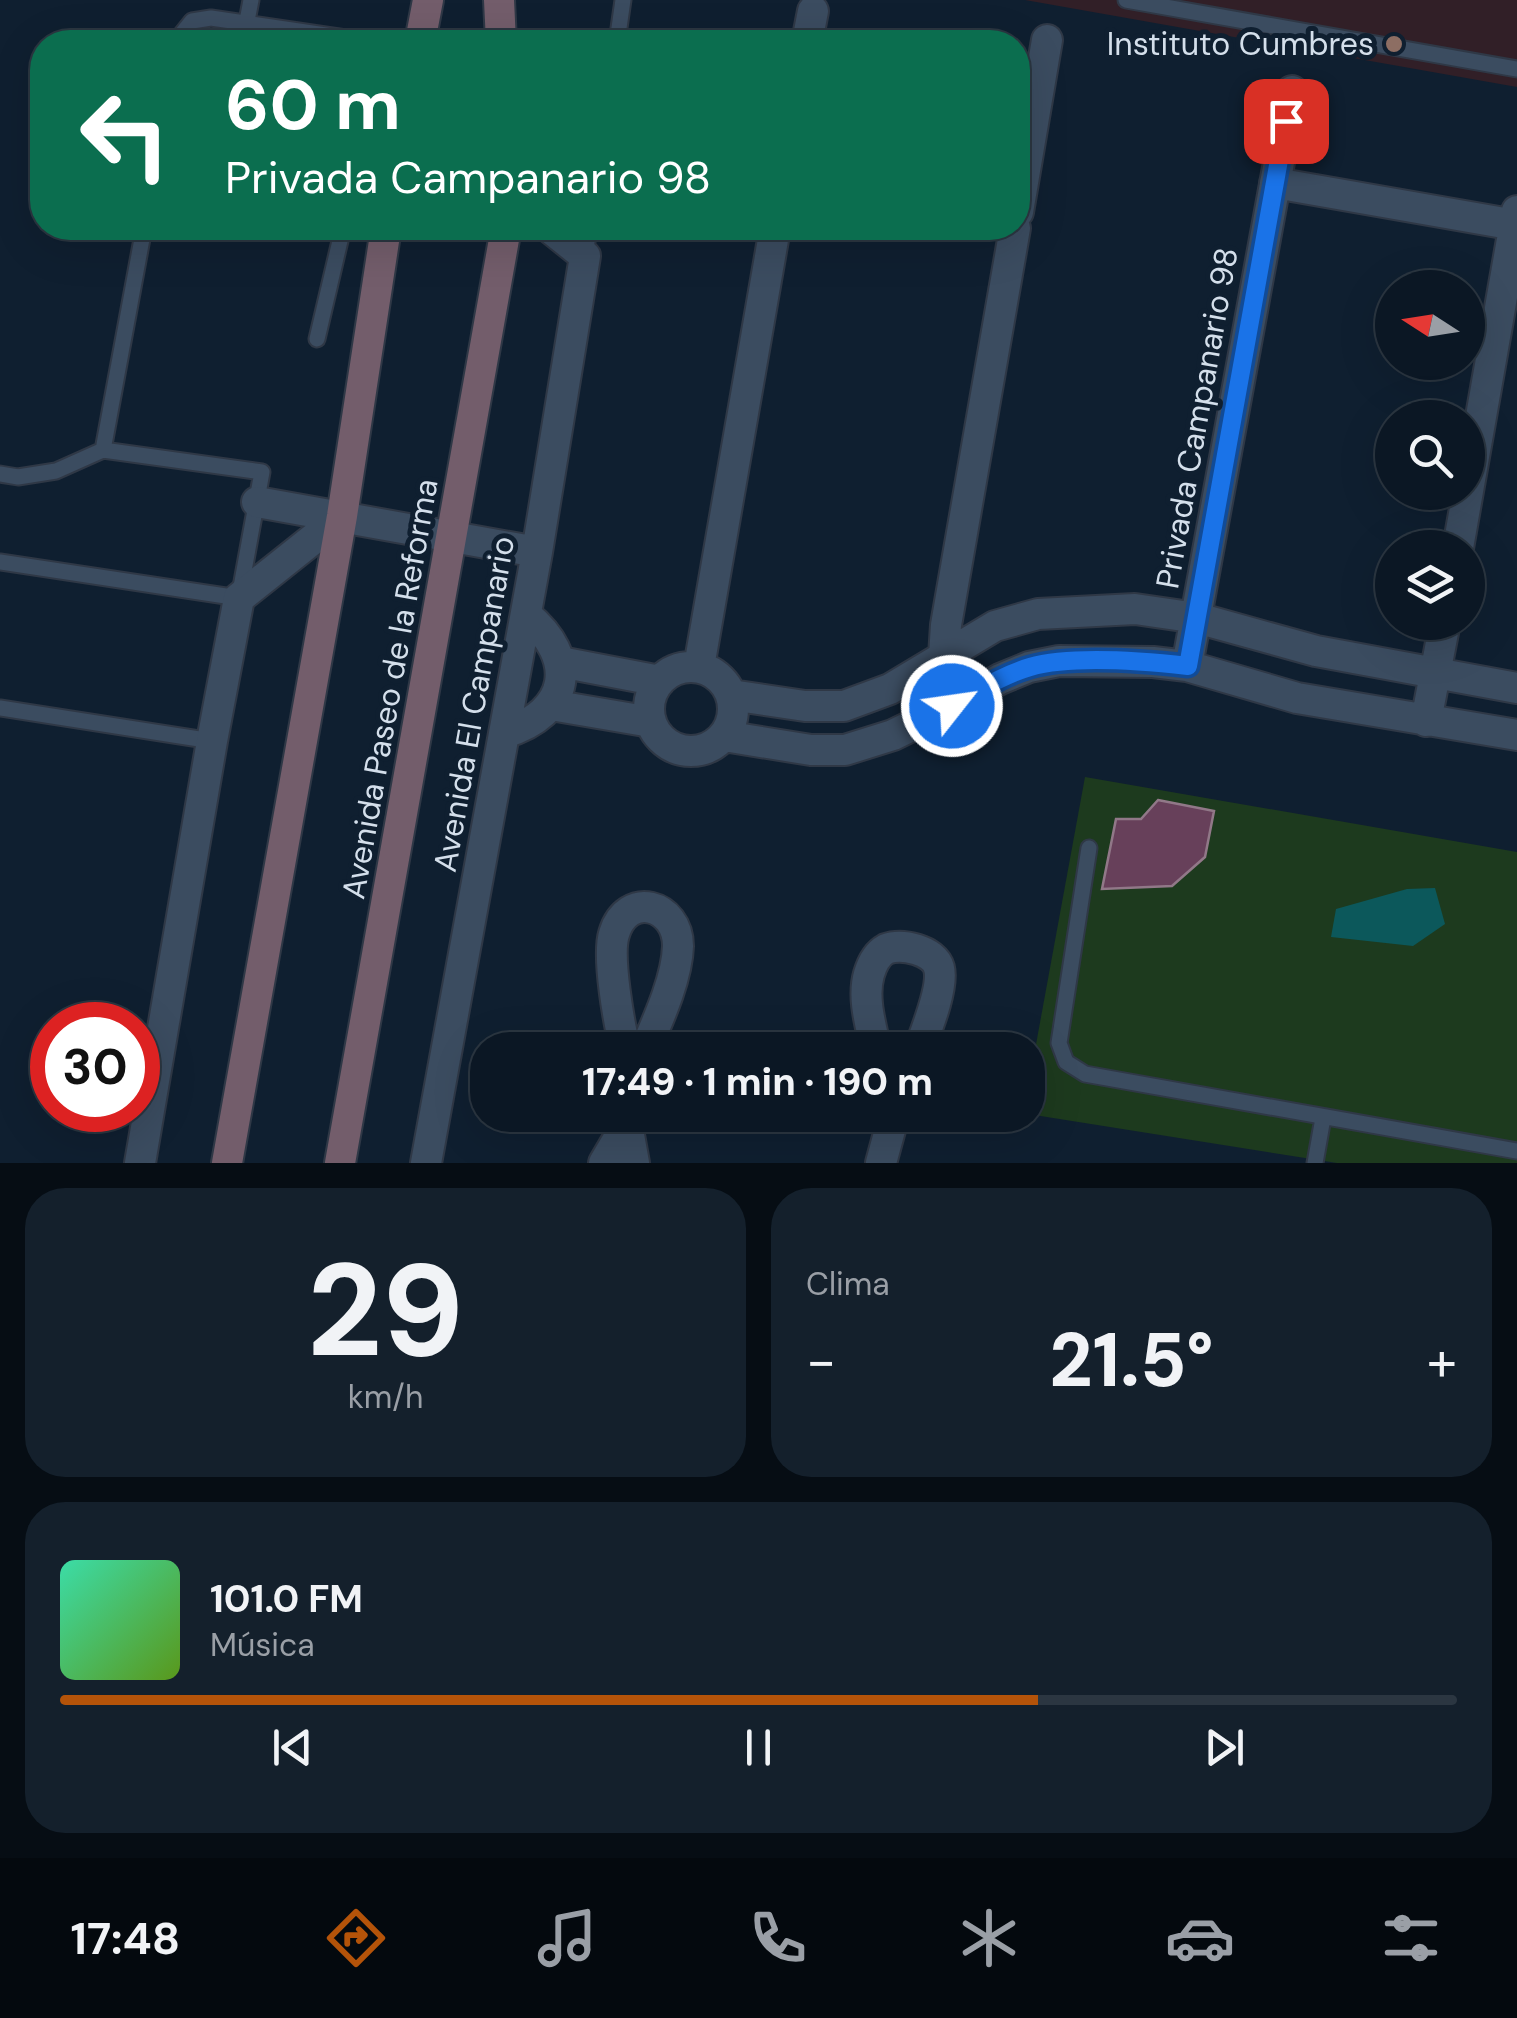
<!DOCTYPE html>
<html lang="es">
<meta charset="utf-8">
<style>
:root{--surface:#0b1724;--page:#14202c;--text:#f1f3f6;--muted:#9a9fa6;--line:#2b3641;--accent:#b45309}
body{margin:0;font-family:"DM Sans",sans-serif;background:var(--page);color:var(--text);height:100vh;display:flex;flex-direction:column;font-size:38px;white-space:nowrap}
*{box-sizing:border-box;margin:0}
p{font-size:32px;color:var(--muted)}
.icon{flex:none;width:55px;height:55px;fill:none;stroke:currentColor;stroke-width:2;stroke-linecap:round;stroke-linejoin:round}
.map{position:relative;height:1163px;overflow:hidden}
.panel{display:flex;flex-direction:column;gap:25px;padding:25px;background:#060d14;flex:1}
.panel>*{flex:none}
.hud{position:absolute;left:30px;top:30px;width:1000px;height:210px;border-radius:40px;box-shadow:0 10px 40px #0002,0 0 0 2px var(--line);background:#0b6e4f;color:#fff;overflow:hidden}
.needle{width:65px;rotate:282deg}
.fabs{position:absolute;left:1375px;top:270px;display:grid;gap:20px}
.fabs a{display:grid;place-items:center;width:110px;height:110px;border-radius:50%;background:var(--surface);box-shadow:0 10px 40px #0002,0 0 0 2px var(--line);font-size:50px}
.speed{position:absolute;left:30px;top:1002px;display:flex;gap:20px;font-size:50px;font-weight:700;text-align:center}
.speed>*{display:grid;place-content:center;width:130px;height:130px;border-radius:50%;background:var(--surface);box-shadow:0 10px 40px #0002,0 0 0 2px var(--line);line-height:1}
.speed .limit{border:15px solid #d22;background:#fff;color:#111}
.pin{position:absolute;display:grid;place-items:center;width:85px;height:85px;color:#fff;margin:-42px;border-radius:20px;box-shadow:0 5px 15px #0006}
.me{position:absolute;width:110px;margin:-55px;rotate:60deg;stroke-linejoin:round;filter:drop-shadow(0 0 8px #0008)}
.turn{display:flex;align-items:center;gap:35px;height:210px;padding:0 30px;font-size:45px}
.turn .icon{width:130px;height:130px;stroke-width:2.5}
.turn b{display:block;font-size:70px;line-height:85px}
.big{font-size:75px;font-weight:800;line-height:1.1}
.panel .card{flex:1;display:flex;flex-direction:column;justify-content:center;gap:15px;min-width:0;padding:0 35px;border-radius:40px;background:var(--page)}
.panel .dial{align-items:center;gap:0}
.dial b{font-size:130px;line-height:1}
.song{display:flex;align-items:center;gap:30px}
.cover{width:120px;height:120px;border-radius:15px;background:linear-gradient(135deg,hsl(160 70% 55%),hsl(90 70% 35%))}
.played{height:10px;border-radius:5px;background:linear-gradient(90deg,var(--accent) 70%,var(--line) 70%)}
.keys{display:flex;justify-content:space-around;direction:ltr}
.heat{display:flex;justify-content:space-between;align-items:center;font-size:55px;direction:ltr}
.panel .tiles{flex:1;display:grid;gap:25px;grid-template-columns:1fr 1fr}
.card:last-child{grid-column:span 2}
.trip{position:absolute;left:470px;top:1032px;width:575px;height:100px;border-radius:40px;background:var(--surface);box-shadow:0 10px 40px #0002,0 0 0 2px var(--line);font-weight:800;line-height:100px;text-align:center}
.menu{display:flex;height:160px;justify-content:space-around;align-items:center;background:#04090e;color:var(--muted)}
.menu .icon{width:70px;height:70px}
.menu .active{color:var(--accent)}
.menu b{font-size:45px;color:var(--text)}
.map>svg:first-child{display:block}
.education{fill:#311f27}
.green{fill:#1d3a1e}
.water{fill:#0c585b}
.building{fill:#67405a;stroke:#917888;stroke-width:2.5}
.lines{fill:none;stroke-linecap:round;stroke-linejoin:round}
.lane-casing{stroke:#2f3846;stroke-width:19}
.street-casing{stroke:#2f3846;stroke-width:34}
.secondary-casing{stroke:#2f3846;stroke-width:34}
.lane{stroke:#3b4c60;stroke-width:15}
.street{stroke:#3b4c60;stroke-width:30}
.secondary{stroke:#735d6b;stroke-width:30}
.route-casing{stroke:#114b97;stroke-width:25}
.route{stroke:#1a73e8;stroke-width:18}
.education-dot{fill:#8d6e63;stroke:#0f1f30;stroke-width:4}
.labels{text-anchor:middle;dominant-baseline:central;stroke-width:10;stroke-linejoin:round;paint-order:stroke}
.poi-label{font-size:32px;fill:#d4dfeb;stroke:#0f1f30;text-anchor:end}
.street-label{font-size:32px;fill:#d4dfeb;stroke:#0f1f30}
</style>
<div class="map">
<svg width="1517" height="1163" viewBox="0 0 1517 1163">
<rect width="100%" height="100%" fill="#0f1f30"/>
<path class="education" d="M1025 0H1517V87Z"/>
<path class="green" d="M1085 777 1517 852V1163H1337L1028 1114V1088Z"/>
<path class="water" d="M1435 888 1445 924 1413 946 1331 937 1336 909 1407 889Z"/>
<path class="building" d="M1158 800 1214 811 1205 857 1172 886 1102 889 1116 819H1141Z"/>
<g class="lines">
<g class="lane-casing">
<path id="lane" d="M1126 0 1517 69
M179 42 180 36 192 21 211 18 373 42
M243 42 251 0
M617 42 623 0
M585 256 589 228
M317 339 343 228
M103 450 144 228
M0 474 18 477 56 471 103 450 262 472 239 598 0 562
M0 708 212 741
M1089 848 1059 1043 1066 1062 1085 1074 1517 1151
M1315 1163 1323 1118"/>
</g>
<g class="street-casing">
<path id="street" d="M807 42 813 11
M1275 183 1515 225
M1018 212 1047 40
M257 502 537 552
M1458 548 1517 211
M560 662 660 681
M1187 666 1292 91
M699 667 775 228
M649 709a42 42 0 1 1 84 0a42 42 0 1 1-84 0Z
M731 695 805 706H844L890 689 995 626 1038 614 1135 609 1197 618 1316 651 1517 688
M551 705 651 722
M952 706 944 656 946 625 1015 228
M1426 721 1445 622
M504 733C571 713 579 658 526 615
M724 736 811 750H845L893 735 952 706 1000 679 1029 667 1059 661 1153 662 1187 666 1297 698 1517 735
M626 1050C619 1026 607 956 614 934 627 890 678 904 678 946 677 979 658 1020 645 1050
M876 1050C871 1026 862 998 869 974 872 964 877 954 886 949 902 943 934 950 939 968 944 987 926 1031 919 1050
M628 1115 627 1124 634 1163
M140 1163 212 741 239 598 342 516
M426 1163 537 552 585 256 550 228
M604 1163 627 1124
M881 1163 894 1115"/>
</g>
<g class="secondary-casing">
<path id="secondary" d="M499 0 501 42
M420 42 428 0
M227 1163 342 516 386 228
M340 1163 506 228"/>
</g>
<use href="#lane" class="lane"/>
<use href="#street" class="street"/>
<use href="#secondary" class="secondary"/>
</g>
<g class="lines">
<g class="route-casing">
<path id="route" d="M952 706C977 692 1002 675 1030 667 1072 655 1143 661 1188 666L1286 121"/>
</g>
<use href="#route" class="route"/>
</g>
<circle class="education-dot" cx="1394" cy="44" r="10"/>
<g class="labels">
<g class="poi-label">
<text x="1374" y="44">Instituto Cumbres</text>
</g>
<g class="street-label">
<text transform="translate(1197 418) rotate(-80)">Privada Campanario 98</text>
<text transform="translate(390 689) rotate(-80)">Avenida Paseo de la Reforma</text>
<text transform="translate(474 704) rotate(-80)">Avenida El Campanario</text>
</g>
</g>
</svg>
<div class="fabs">
<a><svg class="needle" viewBox="-14 -14 28 28"><path d="M0-13l5 13h-10z" fill="#e53935"/><path d="M0 13l5-13h-10z" fill="#9a9fa6"/></svg></a>
<a><svg class="icon" aria-label="search" viewBox="0 0 24 24"><circle cx="10" cy="10" r="6"/><path d="M15 15l6 6"/></svg></a>
<a><svg class="icon" aria-label="layers" viewBox="0 0 24 24"><path d="M12 4l9 5-9 5-9-5zM3 14l9 5 9-5"/></svg></a>
</div>
<div class="speed"><div class="limit">30</div></div>
<div class="pin" style="left:1286px;top:121px;background:#d93025"><svg class="icon" aria-label="arrive" viewBox="0 0 24 24"><path d="M6 21V4h12l-3 4 3 4H6"/></svg></div>
<svg class="me" style="left:952px;top:706px" viewBox="-20 -20 40 40"><circle r="17" fill="#1a73e8" stroke="#fff" stroke-width="3"/><path d="M0-11L8 9 0 5-8 9z" fill="#fff"/></svg>
<div class="trip">17:49 · 1 min · 190 m</div>
<div class="hud">
<div class="turn"><svg class="icon" aria-label="left" viewBox="0 0 24 24"><path d="M17 20v-9H6M10 6l-5 5 5 5"/></svg><div><b>60 m</b>Privada Campanario 98</div></div>
</div>
</div>
<section class="panel">
<div class="tiles">
<div class="card dial"><b>29</b><p>km/h</p></div>
<div class="card"><p>Clima</p>
<div class="heat"><a>−</a><b class="big">21.5°</b><a>+</a></div>
</div>
<div class="card">
<div class="song"><i class="cover"></i><div><b>101.0 FM</b><p>Música</p></div></div>
<div class="played"></div>
<div class="keys"><svg class="icon" aria-label="previous" viewBox="0 0 24 24"><path d="M18 5L8 12l10 7zM5 5v14"/></svg><svg class="icon" aria-label="pause" viewBox="0 0 24 24"><path d="M8 5v14M16 5v14"/></svg><svg class="icon" aria-label="next" viewBox="0 0 24 24"><path d="M6 5l10 7-10 7zM19 5v14"/></svg></div>
</div>
</div>
</section>
<nav class="menu">
<b>17:48</b>
<svg class="icon active" aria-label="directions" viewBox="0 0 24 24"><path d="M12 3l9 9-9 9-9-9zM9 14v-3h6M13 9l2 2-2 2"/></svg>
<svg class="icon" aria-label="music" viewBox="0 0 24 24"><path d="M9 18V5l10-2v13"/><circle cx="6" cy="18" r="3"/><circle cx="16" cy="16" r="3"/></svg>
<svg class="icon" aria-label="phone" viewBox="0 0 24 24"><path d="M5 4h4l2 5-3 2q2 4 5 5l2-3 5 2v4C11 20 4 13 5 4z"/></svg>
<svg class="icon" aria-label="climate" viewBox="0 0 24 24"><path d="M12 3v18M4 7l16 10M4 17L20 7"/></svg>
<svg class="icon" aria-label="car" viewBox="0 0 24 24"><path d="M5 17H2v-5l4-1 3-4h7l3 4 3 1v5h-3M9 17h6M6 11h13"/><circle cx="7" cy="17" r="2"/><circle cx="17" cy="17" r="2"/></svg>
<svg class="icon" aria-label="filters" viewBox="0 0 24 24"><path d="M4 7h16M4 17h16"/><circle cx="9" cy="7" r="2"/><circle cx="15" cy="17" r="2"/></svg>
</nav>
